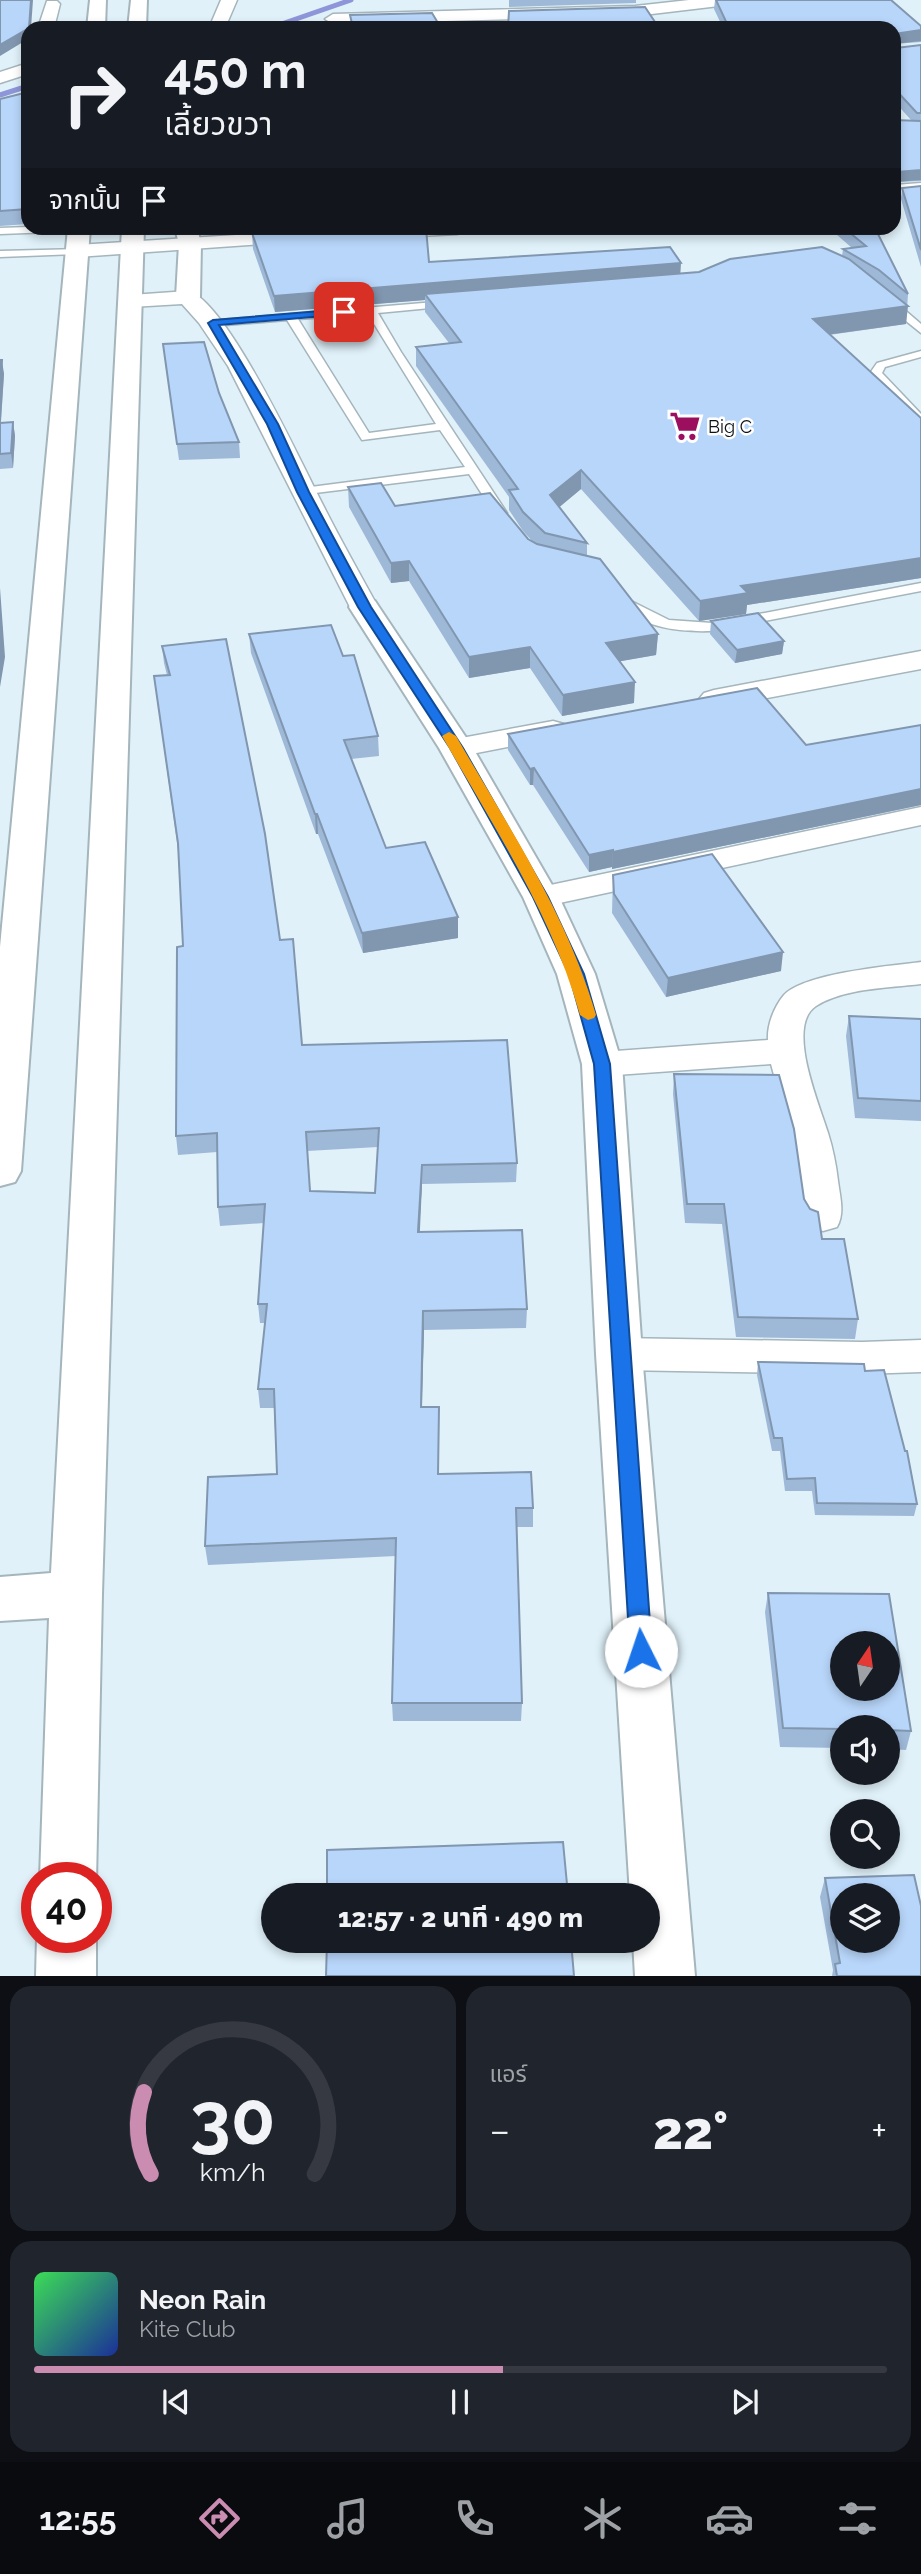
<!DOCTYPE html>
<html lang="th">
<meta charset="utf-8">
<style>
:root{--surface:#171b24;--page:#20242c;--text:#f1f3f6;--muted:#9ea1a6;--line:#363941;--accent:#cb8cb2}
body{margin:0;font-family:Raleway,"Noto Sans Thai",sans-serif;background:var(--page);color:var(--text);height:100vh;display:flex;flex-direction:column;font-size:26px;white-space:nowrap}
*{box-sizing:border-box;margin:0}
p{font-size:23px;color:var(--muted)}
.icon{flex:none;width:38px;height:38px;fill:none;stroke:currentColor;stroke-width:2;stroke-linecap:round;stroke-linejoin:round}
.map{position:relative;height:1976px;overflow:hidden}
.sheet{display:flex;flex-direction:column;gap:10px;padding:10px;background:#0d0f14;flex:1}
.sheet>*{flex:none}
.hud{position:absolute;left:21px;top:21px;width:880px;height:214px;border-radius:21px;box-shadow:0 4px 10px #0003;background:#171b24;color:var(--text);overflow:hidden}
.needle{width:46px;rotate:13deg}
.fabs{position:absolute;left:830px;top:1631px;display:grid;gap:14px}
.fabs a{display:grid;place-items:center;width:70px;height:70px;border-radius:50%;background:var(--surface);box-shadow:0 4px 10px #0003;font-size:35px}
.speed{position:absolute;left:21px;top:1862px;display:flex;gap:14px;font-size:35px;font-weight:700;text-align:center}
.speed>*{display:grid;place-content:center;width:91px;height:91px;border-radius:50%;background:var(--surface);box-shadow:0 4px 10px #0003;line-height:1}
.speed .limit{border:10px solid #d22;background:#fff;color:#111}
.pin{position:absolute;display:grid;place-items:center;width:60px;height:60px;color:#fff;margin:-30px;border-radius:14px;box-shadow:0 4px 10px #0006}
.me{position:absolute;width:77px;margin:-38px;rotate:356deg;stroke-linejoin:round;filter:drop-shadow(0 0 5px #0008)}
.turn{display:flex;align-items:center;gap:24px;height:147px;padding:0 28px;font-size:32px}
.turn .icon{width:91px;height:91px;stroke-width:2.5}
.turn b{display:block;font-size:49px;line-height:60px}
.then{display:flex;align-items:center;height:66px;padding:0 28px;background:#0003;gap:14px;font-size:26px}
.big{font-size:52px;font-weight:800;line-height:1.1}
.sheet .widget{flex:1;display:flex;flex-direction:column;justify-content:center;gap:10px;min-width:0;padding:0 24px;border-radius:21px;background:var(--page)}
.sheet .dial{align-items:center;gap:0}
.dial svg{height:182px;overflow:visible;fill:none;stroke:var(--line);stroke-width:7;stroke-linecap:round;text-anchor:middle}
.dial text{fill:var(--text);stroke:none}
.song{display:flex;align-items:center;gap:21px}
.cover{width:84px;height:84px;border-radius:10px;background:linear-gradient(135deg,hsl(130 70% 55%),hsl(230 70% 35%))}
.played{height:7px;border-radius:4px;background:linear-gradient(90deg,var(--accent) 55%,var(--line) 55%)}
.keys{display:flex;justify-content:space-around;direction:ltr}
.heat{display:flex;justify-content:space-between;align-items:center;font-size:38px;direction:ltr}
.sheet .tiles{flex:1;display:grid;gap:10px;grid-template-columns:1fr 1fr}
.widget:last-child{grid-column:span 2}
.trip{position:absolute;left:261px;top:1883px;width:399px;height:70px;border-radius:35px;background:var(--surface);box-shadow:0 4px 10px #0003;font-weight:800;line-height:70px;text-align:center}
.tab-bar{display:flex;height:112px;justify-content:space-around;align-items:center;background:#090b0e;color:var(--muted)}
.tab-bar .icon{width:49px;height:49px}
.tab-bar .selected{color:var(--accent)}
.tab-bar b{font-size:32px;color:var(--text)}
.map>svg:first-child{display:block}
.lines{fill:none;stroke-linecap:round;stroke-linejoin:round}
.stream{stroke:#8e96d9;stroke-width:5}
.service-casing{stroke:#a5b5bc;stroke-width:3}
.minor-casing{stroke:#a5b5bc;stroke-width:3}
.tertiary-casing{stroke:#a5b5bc;stroke-width:4}
.secondary-casing{stroke:#a5b5bc;stroke-width:4}
.service{fill:#fff;fill-rule:evenodd}
.minor{fill:#fff;fill-rule:evenodd}
.tertiary{fill:#fff;fill-rule:evenodd}
.secondary{fill:#fff;fill-rule:evenodd}
.wall{fill:#9eb8d7;fill-rule:evenodd}
.shaded-wall{fill:#8196af}
.building{fill:#b8d6fa;stroke:#8196af;stroke-width:2;fill-rule:evenodd}
.route{fill:#1a73e8;stroke:#114b97;stroke-width:2}
.slow{fill:#f59e0b}
.labels{text-anchor:middle;dominant-baseline:central;stroke-width:5;stroke-linejoin:round;paint-order:stroke}
.far-poi-label{font-size:18px;fill:#0d1316;stroke:#fff;text-anchor:start}
</style>
<div class="map">
<svg width="921" height="1976" viewBox="0 0 921 1976">
<rect width="100%" height="100%" fill="#e0f1f9"/>
<g class="lines">
<path class="stream" d="M270 28 351 0
M0 95 28 86"/>
<g class="service-casing">
<path id="service" d="M28 227V228H84L79 231 0 234V228Z
M81 249 82 251 77 254 0 257V251Z
M885 300H893L921 324V333L885 304Z
M447 301 452 304 451 306 378 313 401 352 507 513 506 516H496L469 474 299 495 297 492 303 488 465 467 440 430 362 440 287 320 213 326 208 323 209 321ZM368 314 436 424 369 433 298 319Z
M921 351V357L885 367 882 373 921 414V425L878 385 870 373 877 363Z
M921 583V591L712 631C680 632 643 629 620 603L627 599 669 620 712 623Z"/>
</g>
<g class="minor-casing">
<path id="minor" d="M221 0H237L225 28H209Z
M689 0H836L828 5 719 6 635 16 333 24 325 19 333 14 635 6Z
M47 1H57L60 4 54 28H38Z
M28 63V74L0 83V72Z
M921 183V195L894 197V185Z
M374 228H467L464 232 457 234 381 238 374 236 371 232Z
M301 231 308 233 311 237 308 241 77 257 70 255 67 251 70 247 77 245Z
M188 291C227 300 303 467 324 507 341 541 360 574 378 607L374 613 364 615 354 613 350 607 228 366 199 323 182 304 131 307 123 306 120 301 123 296 131 295Z
M921 651V669L714 708 704 705 699 699 704 693 714 690Z
M553 721 564 724 568 730 564 736 456 757 445 754 441 748 445 742 456 739Z
M921 807V825L541 907 529 904 524 897 529 890 541 887Z
M921 962V984C889 988 844 988 816 1006 785 1026 820 1106 828 1133 833 1149 836 1164 838 1181 840 1197 845 1213 837 1227L823 1231 809 1227 803 1217 794 1148 771 1064 602 1076 589 1073 584 1064 589 1055 602 1052 768 1040C767 1025 774 1007 784 995 805 973 890 966 921 962Z
M619 1338 862 1342 921 1340V1372L862 1374 619 1370 604 1366 598 1354 604 1342Z"/>
</g>
<g class="tertiary-casing">
<path id="tertiary" d="M175 228H197L201 244 200 297 196 302H180L176 297 179 244Z
M364 598 375 601 473 748 559 897 595 974 622 1064 642 1354 695 1976H635L633 1941H648V1895H630L596 1354 582 1064 557 974 523 897 439 748 349 607 353 601Z"/>
</g>
<g class="secondary-casing">
<path id="secondary" d="M90 0H106L105 28H87Z
M131 0H147L146 28H128Z
M68 228H90L21 1171 15 1182 0 1186V947Z
M122 228H144L102 1594 96 1882V1878H40L49 1618 0 1621V1577L51 1573Z
M37 1937 96 1936V1976H36Z"/>
</g>
<use href="#service" class="service"/>
<use href="#minor" class="minor"/>
<use href="#tertiary" class="tertiary"/>
<use href="#secondary" class="secondary"/>
</g>
<path class="wall" d="M509 0H636V3L509 7Z
M715 0H891L921 26V42L894 44V28H723L714 9Z
M921 45V181L896 182 894 178V120H911L894 101V47L896 48Z
M28 92V224L0 226V99Z
M921 186V267L901 199 902 188Z
M221 228H329L222 234Z
M829 228H875L908 294 906 324 829 335 921 418V578L747 605 746 614 699 621 581 489 559 507 587 543V556L658 634 656 655 620 661 634 703 562 716 530 668 469 678 409 581 391 583 349 507 348 487 395 506 528 539 535 544 523 531 509 510V497L416 366V347L449 343 425 312V300L275 312 253 249 252 233 429 262 681 274 842 256 843 249 852 248Z
M163 344 219 393 239 442 240 458 179 460Z
M0 360 4 374 1 422H13L15 436 13 468 0 469Z
M711 621 784 641 782 654 735 663 710 634Z
M249 634 343 656 378 736 379 756 351 759 386 848 458 917V938L363 953 318 834H316L251 653Z
M162 646 280 940 302 1045 517 1163 516 1182 422 1184 419 1232 527 1309 526 1328 424 1330 422 1407 439 1474 533 1508V1527H517L522 1703 521 1721H393L392 1703 396 1556 208 1565 205 1546 277 1474 274 1408H260L258 1389 265 1323H260L258 1304 264 1223 220 1226 218 1207 217 1152 178 1155 176 1136 183 946 178 850 154 676 167 675 164 663ZM378 1147 375 1193 310 1191 307 1151Z
M921 725V805L612 869V867L589 872 533 785H530L508 750V734L806 745Z
M613 875 781 971 666 997 612 913Z
M849 1016 921 1019V1121L855 1118 846 1036Z
M674 1074 804 1199 858 1319 855 1339 736 1337 722 1224 685 1223 673 1094Z
M758 1362 865 1371 917 1504 914 1516 815 1515 812 1491H785L780 1451H772L757 1375Z
M768 1593 911 1731 906 1750 887 1749V1727H842V1748L780 1747 765 1612Z
M825 1878 921 1976H832L833 1970 820 1897Z"/>
<path class="shaded-wall" d="M31 0H33L31 28H29Z
M28 28V39L0 56V45Z
M921 30V41L894 44 895 33Z
M921 170V180L896 182 897 172Z
M681 263 680 280 425 294V300L275 312 274 296Z
M908 306 906 324 811 337 813 319Z
M2 360 4 374 0 434V385Z
M13 422 15 436 13 468 11 453Z
M581 470V489L550 515V495Z
M921 558V578L747 605 746 614 699 621 700 601 741 586Z
M409 561V581L391 583V563Z
M0 588 5 657 0 687Z
M658 634 656 655 605 664 606 643Z
M784 641 782 654 735 663 737 650Z
M530 647V668L469 678V657Z
M635 682 634 703 562 716 563 695Z
M534 768 533 785H530V769Z
M921 789V805L612 869 613 852Z
M315 814H317L318 834H316Z
M613 850 612 867 589 872V855Z
M458 917V938L363 953 362 933Z
M783 952 781 971 666 997 668 978Z
M422 1165V1184L419 1251 418 1232Z
M423 1311 424 1330 421 1426V1407Z"/>
<path class="building" d="M0 0H31L29 28 0 45Z
M716 0H891L921 26V30L894 34V28H719H729Z
M645 7 659 28H508L509 11Z
M432 13 441 28H353L350 15Z
M921 45V113H917L894 88V47L896 48Z
M28 92V209L0 211V99Z
M894 120 921 121V170L897 172 894 163Z
M921 186V250L902 188Z
M349 228H426L429 262 670 247 681 263 274 296 252 233Z
M844 228H875L908 294 879 270 843 249 866 246Z
M822 247 849 259 908 306 813 319 921 418V558L741 586 748 593 700 601 581 470 550 495 587 543 545 533 523 512 509 490 518 489 416 347 461 342 425 294 699 272 730 259Z
M204 342 219 393 239 442 177 444 163 344Z
M0 360H2L0 385Z
M13 422 11 453 0 454V423Z
M381 483 395 506 490 493 528 539 537 544 600 559 658 634 606 643 635 682 563 695 530 647 469 657 409 561 391 563 348 487Z
M0 612 2 637 0 648Z
M758 613 784 641 737 650 711 621Z
M331 625 343 656 354 655 378 736 344 740 386 848 425 842 458 917 362 933 317 814H315L249 634Z
M226 639 265 834 280 940 293 939 302 1045 507 1040 517 1163 422 1165 418 1232 522 1230 527 1309 423 1311 421 1407H439L438 1474 531 1472 533 1508H516L522 1703H392L396 1538 205 1546 208 1477 277 1474 274 1389H258L267 1304H258L265 1204 218 1207 217 1133 176 1136 177 947 183 946 178 843 154 676 170 675 162 646ZM379 1128 375 1193 310 1191 306 1132Z
M757 688 806 745 921 725V789L613 852V850L589 855 534 768 530 769 508 734Z
M712 854 783 952 668 978 614 894 613 875Z
M849 1016 921 1019V1101L858 1098Z
M674 1074 779 1075 794 1129 804 1199 810 1209 818 1212 822 1239H844L858 1319 738 1317 724 1204H687Z
M758 1362 864 1364 865 1371 884 1370 905 1451H907L917 1504 817 1503 815 1478 787 1479 782 1438H774Z
M768 1593 889 1594 911 1731 887 1730V1727H842V1729L783 1728ZM842 1643H887V1689H842Z
M563 1842 568 1895H327V1850Z
M914 1875 921 1906V1976H837L835 1964 840 1963 825 1878ZM842 1895H887V1941H842Z
M327 1941H571L574 1976H326Z"/>
<path class="route" d="M344 309 347 310V314L219 325 278 424 309 492 371 607 463 748 548 897 584 974 610 1064 652 1651 649 1658 641 1661 633 1658 630 1651 594 1064 569 974 533 897 450 748 358 607 297 492 267 424 208 323 213 320Z"/>
<path class="slow" d="M449 732 456 736C508 826 567 914 596 1015L594 1018 588 1020 580 1015C552 914 493 826 442 736Z"/>
<defs>
<g id="supermarket-bare" transform="scale(2.415)"><path d="M-6-5.5h2.5l.6 2H6L4.5 2H-2.5L-4.4-4H-6ZM-1.5 3.2a1.3 1.3 0 1 0 .1 0ZM3 3.2a1.3 1.3 0 1 0 .1 0Z" fill="#9c0f5f" stroke="#fff" stroke-width="2.5" paint-order="stroke"/></g>
</defs>
<g fill-rule="evenodd">
<use href="#supermarket-bare" x="685" y="426"/>
</g>
<g class="labels">
<g class="far-poi-label">
<text x="708" y="426">Big C</text>
</g>
</g>
</svg>
<div class="fabs">
<a><svg class="needle" viewBox="-14 -14 28 28"><path d="M0-13l5 13h-10z" fill="#e53935"/><path d="M0 13l5-13h-10z" fill="#9ea1a6"/></svg></a>
<a><svg class="icon" aria-label="sound" viewBox="0 0 24 24"><path d="M4 9h4l5-4v14l-5-4H4zM17 9q2 3 0 6"/></svg></a>
<a><svg class="icon" aria-label="search" viewBox="0 0 24 24"><circle cx="10" cy="10" r="6"/><path d="M15 15l6 6"/></svg></a>
<a><svg class="icon" aria-label="layers" viewBox="0 0 24 24"><path d="M12 4l9 5-9 5-9-5zM3 14l9 5 9-5"/></svg></a>
</div>
<div class="speed"><div class="limit">40</div></div>
<div class="pin" style="left:344px;top:312px;background:#d93025"><svg class="icon" aria-label="arrive" viewBox="0 0 24 24"><path d="M6 21V4h12l-3 4 3 4H6"/></svg></div>
<svg class="me" style="left:641px;top:1651px" viewBox="-20 -20 40 40"><circle r="19" fill="#fff"/><path d="M0-13L10 11 0 6-10 11z" fill="#1a73e8"/></svg>
<div class="trip">12:57 · 2 นาที · 490 m</div>
<div class="hud">
<div class="turn"><svg class="icon" aria-label="right" viewBox="0 0 24 24"><path d="M7 20v-9h11M14 6l5 5-5 5"/></svg><div><b>450 m</b>เลี้ยวขวา</div></div>
<div class="then">จากนั้น<svg class="icon" aria-label="arrive" viewBox="0 0 24 24"><path d="M6 21V4h12l-3 4 3 4H6"/></svg></div>
</div>
</div>
<section class="sheet">
<div class="tiles">
<div class="widget dial"><svg viewBox="0 0 100 80">
<path d="M14 69A42 42 0 1 1 86 69"/>
<path d="M14 69A42 42 0 0 1 11 33" stroke="#cb8cb2"/>
<text x="50" y="56" font-size="32" font-weight="700">30</text>
<text x="50" y="72" font-size="11">km/h</text>
</svg></div>
<div class="widget"><p>แอร์</p>
<div class="heat"><a>−</a><b class="big">22°</b><a>+</a></div>
</div>
<div class="widget">
<div class="song"><i class="cover"></i><div><b>Neon Rain</b><p>Kite Club</p></div></div>
<div class="played"></div>
<div class="keys"><svg class="icon" aria-label="previous" viewBox="0 0 24 24"><path d="M18 5L8 12l10 7zM5 5v14"/></svg><svg class="icon" aria-label="pause" viewBox="0 0 24 24"><path d="M8 5v14M16 5v14"/></svg><svg class="icon" aria-label="next" viewBox="0 0 24 24"><path d="M6 5l10 7-10 7zM19 5v14"/></svg></div>
</div>
</div>
</section>
<nav class="tab-bar">
<b>12:55</b>
<svg class="icon selected" aria-label="directions" viewBox="0 0 24 24"><path d="M12 3l9 9-9 9-9-9zM9 14v-3h6M13 9l2 2-2 2"/></svg>
<svg class="icon" aria-label="music" viewBox="0 0 24 24"><path d="M9 18V5l10-2v13"/><circle cx="6" cy="18" r="3"/><circle cx="16" cy="16" r="3"/></svg>
<svg class="icon" aria-label="phone" viewBox="0 0 24 24"><path d="M5 4h4l2 5-3 2q2 4 5 5l2-3 5 2v4C11 20 4 13 5 4z"/></svg>
<svg class="icon" aria-label="climate" viewBox="0 0 24 24"><path d="M12 3v18M4 7l16 10M4 17L20 7"/></svg>
<svg class="icon" aria-label="car" viewBox="0 0 24 24"><path d="M5 17H2v-5l4-1 3-4h7l3 4 3 1v5h-3M9 17h6M6 11h13"/><circle cx="7" cy="17" r="2"/><circle cx="17" cy="17" r="2"/></svg>
<svg class="icon" aria-label="filters" viewBox="0 0 24 24"><path d="M4 7h16M4 17h16"/><circle cx="9" cy="7" r="2"/><circle cx="15" cy="17" r="2"/></svg>
</nav>
